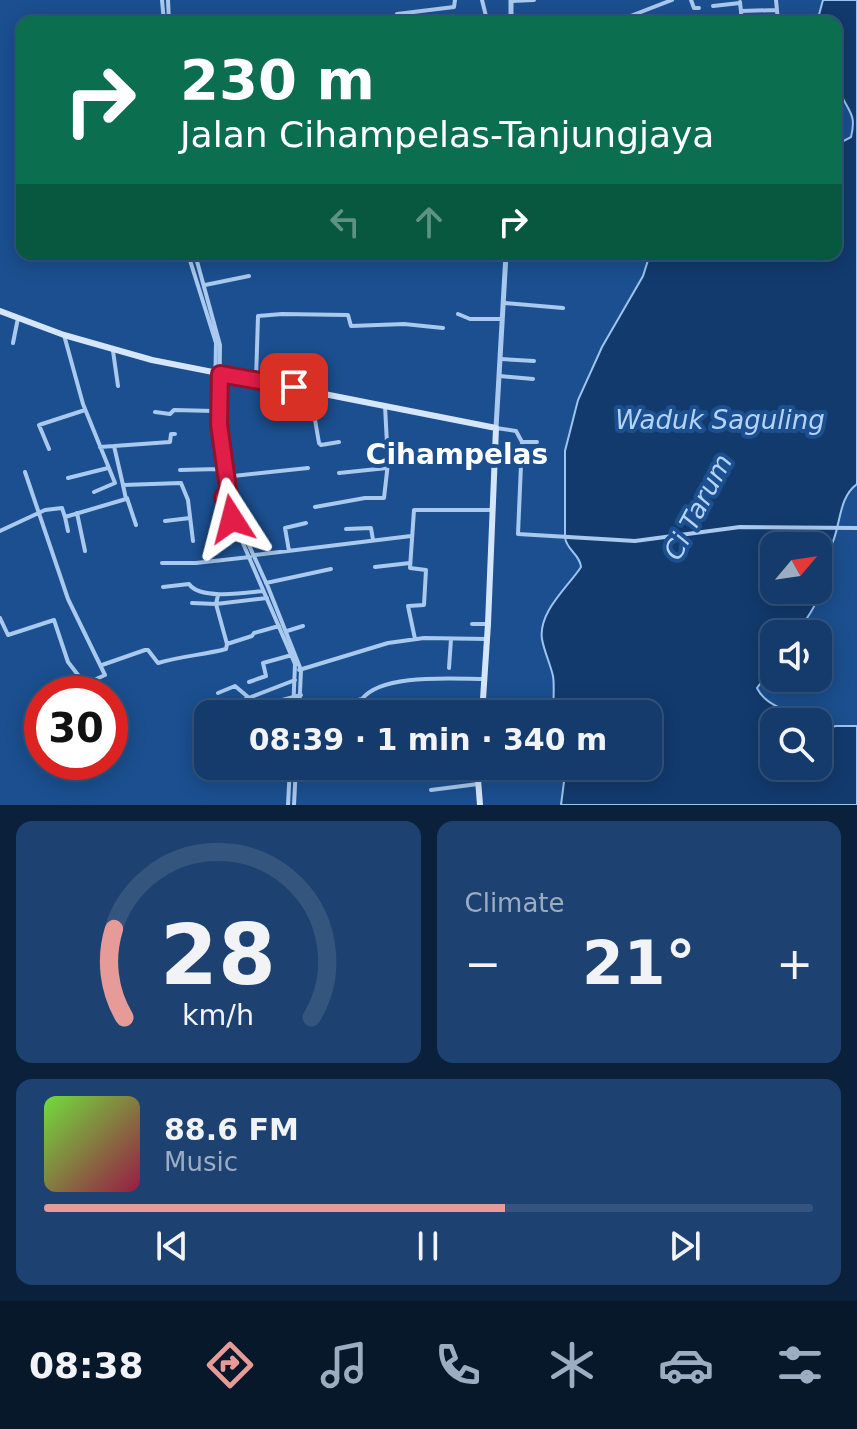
<!DOCTYPE html>
<meta charset="utf-8">
<style>
:root{--surface:#143b6b;--page:#1d4271;--text:#f1f3f6;--muted:#9dadc1;--line:#33557e;--accent:#e69b98}
body{margin:0;font-family:"DejaVu Sans",sans-serif;background:var(--page);color:var(--text);height:100vh;display:flex;flex-direction:column;font-size:30px;white-space:nowrap}
*{box-sizing:border-box;margin:0}
p{font-size:26px;color:var(--muted)}
.icon{flex:none;width:44px;height:44px;fill:none;stroke:currentColor;stroke-width:2;stroke-linecap:round;stroke-linejoin:round}
.map{position:relative;height:805px;overflow:hidden}
.sheet{display:flex;flex-direction:column;gap:16px;padding:16px;background:#0b203b;flex:1}
.sheet>*{flex:none}
.banner{position:absolute;left:16px;top:16px;width:826px;height:244px;border-radius:16px;box-shadow:0 4px 20px #0003,0 0 0 2px var(--line);background:#0b6e4f;color:#fff;overflow:hidden}
.needle{width:52px;rotate:61deg}
.buttons{position:absolute;left:760px;top:532px;display:grid;gap:16px}
.buttons a{display:grid;place-items:center;width:72px;height:72px;border-radius:16px;background:var(--surface);box-shadow:0 4px 20px #0003,0 0 0 2px var(--line);font-size:40px}
.speed{position:absolute;left:24px;top:676px;display:flex;gap:16px;font-size:40px;font-weight:700;text-align:center}
.speed>*{display:grid;place-content:center;width:104px;height:104px;border-radius:50%;background:var(--surface);box-shadow:0 4px 20px #0003,0 0 0 2px var(--line);line-height:1}
.speed .limit{border:12px solid #d22;background:#fff;color:#111}
.pin{position:absolute;display:grid;place-items:center;width:68px;height:68px;color:#fff;margin:-34px;border-radius:16px;box-shadow:0 4px 12px #0006}
.me{position:absolute;width:88px;margin:-44px;rotate:351deg;stroke-linejoin:round;filter:drop-shadow(0 0 6px #0008)}
.turn{display:flex;align-items:center;gap:28px;height:168px;padding:0 32px;font-size:36px}
.turn .icon{width:104px;height:104px;stroke-width:2.5}
.turn b{display:block;font-size:56px;line-height:68px}
.lanes{display:flex;align-items:center;height:76px;padding:0 32px;background:#0003;justify-content:center;gap:40px;direction:ltr}
.lanes .off{opacity:.35}
.big{font-size:60px;font-weight:600;line-height:1.1}
.sheet .card{flex:1;display:flex;flex-direction:column;justify-content:center;gap:12px;min-width:0;padding:0 28px;border-radius:16px;background:var(--page)}
.sheet .dial{align-items:center;gap:0}
.dial svg{height:208px;overflow:visible;fill:none;stroke:var(--line);stroke-width:7;stroke-linecap:round;text-anchor:middle}
.dial text{fill:var(--text);stroke:none}
.song{display:flex;align-items:center;gap:24px}
.cover{width:96px;height:96px;border-radius:12px;background:linear-gradient(135deg,hsl(100 70% 55%),hsl(340 70% 35%))}
.played{height:8px;border-radius:4px;background:linear-gradient(90deg,var(--accent) 60%,var(--line) 60%)}
.keys{display:flex;justify-content:space-around;direction:ltr}
.heat{display:flex;justify-content:space-between;align-items:center;font-size:44px;direction:ltr}
.sheet .tiles{flex:1;display:grid;gap:16px;grid-template-columns:1fr 1fr}
.card:last-child{grid-column:span 2}
.trip{position:absolute;left:194px;top:700px;width:468px;height:80px;border-radius:16px;background:var(--surface);box-shadow:0 4px 20px #0003,0 0 0 2px var(--line);font-weight:600;line-height:80px;text-align:center}
.tab-bar{display:flex;height:128px;justify-content:space-around;align-items:center;background:#08182b;color:var(--muted)}
.tab-bar .icon{width:56px;height:56px}
.tab-bar .current{color:var(--accent)}
.tab-bar b{font-size:36px;color:var(--text)}
.map>svg:first-child{display:block}
.water{fill:#123a6d;stroke:#9cc4f0;stroke-width:2}
.lines{fill:none;stroke-linecap:round;stroke-linejoin:round}
.minor{stroke:#a9c9ee;stroke-width:4}
.tertiary{stroke:#a9c9ee;stroke-width:5}
.secondary{stroke:#d6e6fa;stroke-width:6}
.route-casing{stroke:#92132f;stroke-width:20}
.route{stroke:#e11d48;stroke-width:14}
.labels{text-anchor:middle;dominant-baseline:central;stroke-width:8;stroke-linejoin:round;paint-order:stroke}
.water-label{font-size:26px;font-style:italic;fill:#b5d3f5;stroke:#1b4f8f}
.quarter-label{font-size:28px;font-weight:bold;fill:#fff;stroke:#1b4f8f}
</style>
<div class="map">
<svg width="857" height="805" viewBox="0 0 857 805">
<rect width="100%" height="100%" fill="#1b4f8f"/>
<path class="water" d="M823 0H857V484C832 502 845 545 818 559V546H774V590H818V577C826 596 806 619 796 634H774V665L757 688C766 707 788 708 802 722H774V766H818V730L836 726H857V805H561L566 766H648V714H555C552 703 555 688 553 676 550 663 544 651 542 639 538 612 568 587 581 567 580 554 566 550 565 537V451L578 400 602 347 643 276 650 254H836V145L851 137C857 113 848 112 840 92 831 71 836 44 836 22H817Z"/>
<g class="lines">
<path class="minor" d="M162 0 164 22
M168 0 169 22
M482 0 486 16H511
M691 0 694 8H699
M776 0 778 21
M511 1 534 0
M740 2 742 22
M713 6 740 3
M741 11 777 10
M397 14 454 7 455 0
M615 22 672 0
M188 254 216 343 214 440 223 497 295 664 293 714
M195 254 220 345 219 424 224 477 233 510 268 587 301 670 299 714
M205 285 249 276
M505 303 563 308
M458 314 470 319H501
M64 335 83 404 115 483 94 492
M13 343 18 318
M113 351 118 386
M501 359 534 361
M500 376 533 379
M256 380 258 316 282 314 348 315 351 326 404 324 443 328
M273 383 276 361
M314 392 313 408 319 443 321 445 339 442
M155 412 170 414 174 410 214 411
M496 428 516 431 522 442 518 534 635 541 740 527 857 528
M522 442H537
M114 446 123 485
M100 447 170 442 171 434H175
M49 449 39 425 85 410
M477 454 496 456
M180 470 218 469
M339 473 387 468
M224 477 308 468
M68 478 108 468
M127 498 136 525
M315 507 365 498H384L388 463 385 406
M77 513 85 551
M65 517 68 531
M165 521 190 518
M346 529 371 528 373 540
M0 531 45 510 62 508 65 517 126 499 123 485 181 483 188 500 193 541
M289 551 285 528 306 523
M255 555 411 536
M162 563H196L250 557
M375 567 410 563
M266 583 331 569
M163 587 189 584C200 600 245 593 263 591
M192 603 216 604 218 595
M0 618 8 635 54 620 68 662 85 684 105 675 68 599 25 472
M472 624H488
M287 631 303 626
M415 639 408 606 424 605 426 570 410 568 414 510H493
M227 644 216 604 267 598
M102 665 145 650H148L158 663C181 656 203 655 226 649L227 644 252 636 254 633 279 626
M449 668 451 639
M299 670 388 643 424 638 487 639
M249 682 266 676 263 663 292 655
M218 693 235 686 248 697
M245 710 301 695
M210 713 295 680
M307 714 362 699C382 673 453 679 485 679
M431 790 478 784
M288 805 290 766
M294 805 296 766"/>
<path class="tertiary" d="M511 22V0
M496 428 506 254"/>
<path class="secondary" d="M0 311 64 335 152 360 496 428 488 624 482 714
M477 766 480 805"/>
</g>
<g class="lines">
<g class="route-casing">
<path id="route" d="M232 519 223 497 229 496 219 424 220 374 294 387"/>
</g>
<use href="#route" class="route"/>
</g>
<g class="labels">
<g class="water-label">
<text x="720" y="420">Waduk Saguling</text>
<text transform="translate(698 507) rotate(-62)">Ci Tarum</text>
</g>
<g class="quarter-label">
<text x="457" y="454">Cihampelas</text>
</g>
</g>
</svg>
<div class="buttons">
<a><svg class="needle" viewBox="-14 -14 28 28"><path d="M0-13l5 13h-10z" fill="#e53935"/><path d="M0 13l5-13h-10z" fill="#9dadc1"/></svg></a>
<a><svg class="icon" aria-label="sound" viewBox="0 0 24 24"><path d="M4 9h4l5-4v14l-5-4H4zM17 9q2 3 0 6"/></svg></a>
<a><svg class="icon" aria-label="search" viewBox="0 0 24 24"><circle cx="10" cy="10" r="6"/><path d="M15 15l6 6"/></svg></a>
</div>
<div class="speed"><div class="limit">30</div></div>
<div class="pin" style="left:294px;top:387px;background:#d93025"><svg class="icon" aria-label="arrive" viewBox="0 0 24 24"><path d="M6 21V4h12l-3 4 3 4H6"/></svg></div>
<svg class="me" style="left:232px;top:519px" viewBox="-20 -20 40 40"><path d="M0-17L14 15 0 8-14 15z" fill="#e11d48" stroke="#fff" stroke-width="4"/></svg>
<div class="trip">08:39 · 1 min · 340 m</div>
<div class="banner">
<div class="turn"><svg class="icon" aria-label="right" viewBox="0 0 24 24"><path d="M7 20v-9h11M14 6l5 5-5 5"/></svg><div><b>230 m</b>Jalan Cihampelas-Tanjungjaya</div></div>
<div class="lanes"><svg class="icon off" aria-label="left" viewBox="0 0 24 24"><path d="M17 20v-9H6M10 6l-5 5 5 5"/></svg><svg class="icon off" aria-label="ahead" viewBox="0 0 24 24"><path d="M12 20V5M6 11l6-6 6 6"/></svg><svg class="icon" aria-label="right" viewBox="0 0 24 24"><path d="M7 20v-9h11M14 6l5 5-5 5"/></svg></div>
</div>
</div>
<section class="sheet">
<div class="tiles">
<div class="card dial"><svg viewBox="0 0 100 80">
<path d="M14 69A42 42 0 1 1 86 69"/>
<path d="M14 69A42 42 0 0 1 10 35" stroke="#e69b98"/>
<text x="50" y="56" font-size="32" font-weight="700">28</text>
<text x="50" y="72" font-size="11">km/h</text>
</svg></div>
<div class="card"><p>Climate</p>
<div class="heat"><a>−</a><b class="big">21°</b><a>+</a></div>
</div>
<div class="card">
<div class="song"><i class="cover"></i><div><b>88.6 FM</b><p>Music</p></div></div>
<div class="played"></div>
<div class="keys"><svg class="icon" aria-label="previous" viewBox="0 0 24 24"><path d="M18 5L8 12l10 7zM5 5v14"/></svg><svg class="icon" aria-label="pause" viewBox="0 0 24 24"><path d="M8 5v14M16 5v14"/></svg><svg class="icon" aria-label="next" viewBox="0 0 24 24"><path d="M6 5l10 7-10 7zM19 5v14"/></svg></div>
</div>
</div>
</section>
<nav class="tab-bar">
<b>08:38</b>
<svg class="icon current" aria-label="directions" viewBox="0 0 24 24"><path d="M12 3l9 9-9 9-9-9zM9 14v-3h6M13 9l2 2-2 2"/></svg>
<svg class="icon" aria-label="music" viewBox="0 0 24 24"><path d="M9 18V5l10-2v13"/><circle cx="6" cy="18" r="3"/><circle cx="16" cy="16" r="3"/></svg>
<svg class="icon" aria-label="phone" viewBox="0 0 24 24"><path d="M5 4h4l2 5-3 2q2 4 5 5l2-3 5 2v4C11 20 4 13 5 4z"/></svg>
<svg class="icon" aria-label="climate" viewBox="0 0 24 24"><path d="M12 3v18M4 7l16 10M4 17L20 7"/></svg>
<svg class="icon" aria-label="car" viewBox="0 0 24 24"><path d="M5 17H2v-5l4-1 3-4h7l3 4 3 1v5h-3M9 17h6M6 11h13"/><circle cx="7" cy="17" r="2"/><circle cx="17" cy="17" r="2"/></svg>
<svg class="icon" aria-label="filters" viewBox="0 0 24 24"><path d="M4 7h16M4 17h16"/><circle cx="9" cy="7" r="2"/><circle cx="15" cy="17" r="2"/></svg>
</nav>
